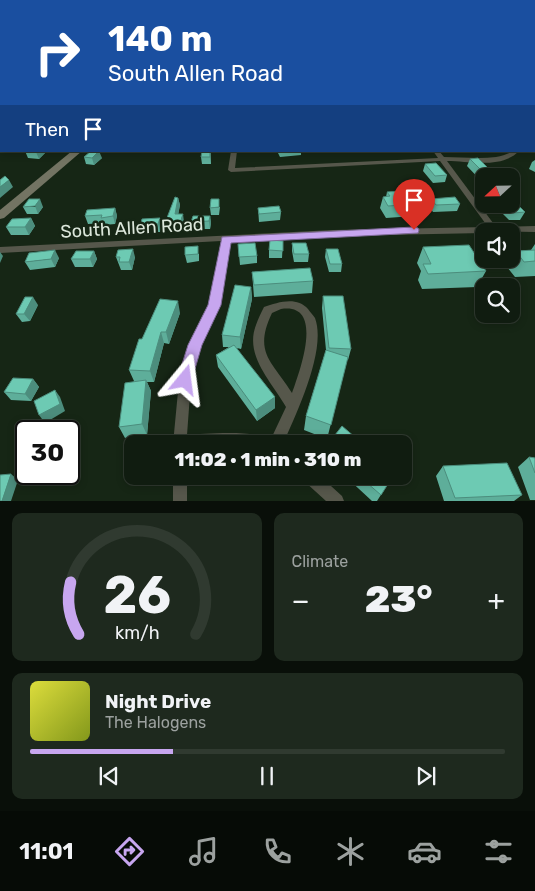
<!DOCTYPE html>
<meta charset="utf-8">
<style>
:root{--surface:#101c10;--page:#1e291e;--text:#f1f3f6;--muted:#9ca19f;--line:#303a30;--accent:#c7a6ef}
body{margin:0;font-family:Rubik,sans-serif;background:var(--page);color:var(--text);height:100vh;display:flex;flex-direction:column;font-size:19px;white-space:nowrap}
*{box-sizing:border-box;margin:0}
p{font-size:16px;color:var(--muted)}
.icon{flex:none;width:28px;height:28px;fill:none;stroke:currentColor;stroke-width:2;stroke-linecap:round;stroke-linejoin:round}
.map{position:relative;height:501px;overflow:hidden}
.panel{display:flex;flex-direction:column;gap:12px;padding:12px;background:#090f09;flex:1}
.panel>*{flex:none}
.hud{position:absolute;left:0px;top:0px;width:535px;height:152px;box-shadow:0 2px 8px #0003,0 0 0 1px var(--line);background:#1a4fa0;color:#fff;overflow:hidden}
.needle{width:32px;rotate:248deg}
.tools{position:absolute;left:475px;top:168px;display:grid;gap:10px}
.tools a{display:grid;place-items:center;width:45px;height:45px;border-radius:10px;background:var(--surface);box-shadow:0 2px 8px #0003,0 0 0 1px var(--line);font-size:25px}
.speed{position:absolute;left:15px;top:420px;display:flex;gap:10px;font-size:25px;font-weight:700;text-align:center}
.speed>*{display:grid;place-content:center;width:65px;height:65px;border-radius:50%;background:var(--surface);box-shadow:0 2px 8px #0003,0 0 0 1px var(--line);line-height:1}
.speed .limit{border:2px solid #111;border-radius:8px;background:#fff;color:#111}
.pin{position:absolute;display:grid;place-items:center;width:42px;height:42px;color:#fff;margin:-51px -21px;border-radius:50% 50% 50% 0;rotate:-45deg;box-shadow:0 0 5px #0007}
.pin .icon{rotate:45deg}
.me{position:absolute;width:55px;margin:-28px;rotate:16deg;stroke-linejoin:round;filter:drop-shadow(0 0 4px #0008)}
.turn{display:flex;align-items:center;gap:18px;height:105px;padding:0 25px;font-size:22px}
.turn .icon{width:65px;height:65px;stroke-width:2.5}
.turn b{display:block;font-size:35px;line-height:42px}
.then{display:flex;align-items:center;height:48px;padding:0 25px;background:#0003;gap:10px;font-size:19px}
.big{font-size:38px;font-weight:800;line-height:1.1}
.panel .widget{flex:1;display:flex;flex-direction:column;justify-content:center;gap:8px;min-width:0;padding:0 18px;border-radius:10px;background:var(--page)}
.panel .dial{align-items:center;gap:0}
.dial svg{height:130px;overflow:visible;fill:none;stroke:var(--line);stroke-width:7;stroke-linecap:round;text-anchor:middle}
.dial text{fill:var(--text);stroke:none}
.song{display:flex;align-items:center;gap:15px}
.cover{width:60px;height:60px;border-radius:8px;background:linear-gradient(135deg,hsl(60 70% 55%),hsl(70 70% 35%))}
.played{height:5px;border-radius:2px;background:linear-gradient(90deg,var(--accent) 30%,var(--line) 30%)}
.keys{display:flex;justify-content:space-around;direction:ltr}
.heat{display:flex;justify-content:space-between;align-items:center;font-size:28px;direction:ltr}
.panel .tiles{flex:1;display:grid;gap:12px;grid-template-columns:1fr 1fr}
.widget:last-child{grid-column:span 2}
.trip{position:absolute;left:124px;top:435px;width:288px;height:50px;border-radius:10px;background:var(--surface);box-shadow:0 2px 8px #0003,0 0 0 1px var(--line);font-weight:800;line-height:50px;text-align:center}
.tabs{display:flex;height:80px;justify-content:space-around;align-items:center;background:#060b06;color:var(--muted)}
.tabs .icon{width:35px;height:35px}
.tabs .on{color:var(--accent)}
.tabs b{font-size:22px;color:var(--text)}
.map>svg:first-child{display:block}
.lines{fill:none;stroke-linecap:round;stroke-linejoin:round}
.street{fill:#56574b;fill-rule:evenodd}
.secondary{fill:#737463;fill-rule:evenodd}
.wall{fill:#5eae9a}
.shaded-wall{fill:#4c8d7d}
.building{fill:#6dcab3;stroke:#4c8d7d}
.route{fill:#c7a6ef;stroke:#816c9b}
.labels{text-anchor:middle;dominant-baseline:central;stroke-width:5;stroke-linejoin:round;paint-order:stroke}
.street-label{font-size:18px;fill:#dce7db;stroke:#162615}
</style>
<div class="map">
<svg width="535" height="501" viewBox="0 0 535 501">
<rect width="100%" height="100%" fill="#162615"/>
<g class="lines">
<path class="street" d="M0 128H1V132H0Z
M0 139H1V143H0Z
M231 151H237L235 168 438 158 433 151H439L444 157C461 157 479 159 496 157 505 156 511 151 519 151 502 169 469 161 447 161L496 227 535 226V232L484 231V233L333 236 230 241 219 305 201 345 191 381 187 435C206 434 258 429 270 441L286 407C272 382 244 356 256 325 258 319 261 313 264 307 278 302 297 296 308 309 310 312 313 315 315 318 327 350 296 414 283 444H173L179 381 189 345 209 305 221 241 0 253V247L333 230 488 227 440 161 231 172 228 170ZM281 309C326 302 299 373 292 393 272 361 253 353 272 313Z
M173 476H187V501H173Z
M302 476H320L342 496 344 501H326L304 481Z"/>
<path class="secondary" d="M72 151H82L4 218 0 219V210Z"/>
</g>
<path class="wall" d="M534 127 535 128V142L534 141Z
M25 151H47L39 159 28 158Z
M211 151V164H202L201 157Z
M277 151H301V155L280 157Z
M84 157 102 158 94 165 86 164Z
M470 159 496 176H484V184L467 166Z
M535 160V172L529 169 532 162Z
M425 164 447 175 445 182 433 183 423 171Z
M387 192 417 204 414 216 386 218 380 208 383 197H386Z
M178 198 180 205 178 214 184 222 181 231 167 230 165 223Z
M431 199 460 204 457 211 433 212 429 206Z
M499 204H511L525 212 520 220H509L501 212 502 210 499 205Z
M23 207H43L38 214H27Z
M220 207 219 215H211L210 208Z
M115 208 117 216 115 224 104 225 103 223 88 224 85 216Z
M258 208 281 212 280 220 259 222Z
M210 216 211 223 210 229H193L191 222Z
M31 218 35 226 29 235H11L6 227Z
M160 218 161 226 160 232H143L141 224Z
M283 241 282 258H269V250Z
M292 243 309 254 308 262H294L292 251Z
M238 244 257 256V263L240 265Z
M535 244V276L515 277 507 267 516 251 531 250Z
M185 247 199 254V261L187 263 185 255Z
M423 247 486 271 477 287 422 289 418 280 421 271 417 263Z
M326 249 342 264 341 272H329L325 257Z
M94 251 97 259 93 267H75L71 259Z
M116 257H135L132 270H121Z
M59 258 55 267 30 270 25 262Z
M252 272 313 281 312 293 254 297Z
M251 287 252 299 241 349 237 348 275 408 257 421 218 367 216 355 229 347H223L222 335Z
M323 296 351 349 348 360H347L327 439 304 430 306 416 326 350 322 308Z
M38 305 30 321 22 322 16 314Z
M180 313 169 344 164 343 154 382H147L151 391 147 435 125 438 119 427 134 381 129 370 142 339Z
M33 379 39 387 31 401 11 400 4 392Z
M529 457 535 458V500H530L518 467Z
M443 466 522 495 514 501H444L436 476Z
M345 476H393L377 501H372Z"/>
<path class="shaded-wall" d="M1 112V120L0 118V113Z
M37 151H47L39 159 36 152Z
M99 151 102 158 94 165 92 158Z
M210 151H211V164L210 157Z
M9 180 13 187 0 198V187Z
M178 198 180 205 177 222 175 214Z
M40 199 43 207 38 214 35 206Z
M115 208 117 216 115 224 113 216Z
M183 214 184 222 181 231 180 223Z
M210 216 211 223 210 229 209 221Z
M31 218 35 226 29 235 25 227Z
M160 218 161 226 160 232 158 224Z
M133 249 135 257 132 270 129 262Z
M55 250 59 258 55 267 51 259Z
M94 251 97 259 93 267 90 259Z
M0 252 3 256 0 263Z
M251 287 252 299 241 349 240 337Z
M33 297 38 305 30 321 24 314Z
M178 301 180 313 169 344 166 332Z
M161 332 164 343 154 382 150 371Z
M33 379 39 387 31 401 25 394Z
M146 380 151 391 147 435 142 424Z
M55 390 60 397 65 411 45 423 39 415Z
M275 397V408L257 421 256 410Z
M11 474 18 480 11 501H2Z"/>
<path class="building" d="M91 151H99L92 158 84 157Z
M202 151H210V157H201Z
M478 158 496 176H487L470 159Z
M436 163 447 175 435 176 425 164Z
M5 176 9 180 0 187V180Z
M401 191 405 196H411L417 204 388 206 383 197 390 196 387 192Z
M175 197 178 198 175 214H183L180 223H165Z
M455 197 460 204 436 205 431 199Z
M511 198 525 212 513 213 505 204H511Z
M29 199H40L35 206 23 207Z
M211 199H219V207L210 208Z
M279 206 281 212 259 214 258 208Z
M115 208 113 216 101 218 102 215 85 216 87 210Z
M193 216H210L209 221 191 222Z
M31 218 25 227H6L12 219Z
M160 218 158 224H141L142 219Z
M270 240 283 241V251L269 250Z
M255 243 257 256 239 257 238 244Z
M292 243H306L309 254H294Z
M469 245 486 271 428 274 423 264H431L423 247Z
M198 246V254L185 255V247Z
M133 249 129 262H119L120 257H116L118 250Z
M326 249H338L342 264H330Z
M55 250 51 259 25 262 29 253Z
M535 250V261L524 262 516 251Z
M76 251H94L90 259H71Z
M310 268 313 281 254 285 252 272Z
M235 285 251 287 240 337 222 335Z
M323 296H343L351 349 329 348Z
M25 297H33L24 314H16Z
M160 299 178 301 166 332H161L150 371 129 370 139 339H142Z
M234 345 275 397 256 410 216 355Z
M326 350 348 357 331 425 306 416Z
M13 378 33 379 25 394 4 392Z
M146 380 142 424 119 427 125 383Z
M55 390 60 404 39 415 34 401Z
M342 426 363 444H328Z
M34 428 52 431H32Z
M529 457 535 458V473Z
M507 463 522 495 455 498 443 466Z
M11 474 2 501H0V475Z
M359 476H393L381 495Z"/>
<linearGradient id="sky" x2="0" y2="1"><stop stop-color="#0c150c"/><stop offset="0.54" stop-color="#364746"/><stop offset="1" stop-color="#364746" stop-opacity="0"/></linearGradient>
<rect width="535" height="151" fill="url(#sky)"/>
<path class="route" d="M414 227 418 228 419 230 418 233 231 243 221 305 202 345 190 386 185 388 179 386 177 380 188 345 208 305 222 237Z"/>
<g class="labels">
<g class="street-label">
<text transform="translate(132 228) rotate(-3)">South Allen Road</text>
</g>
</g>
</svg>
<div class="tools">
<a><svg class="needle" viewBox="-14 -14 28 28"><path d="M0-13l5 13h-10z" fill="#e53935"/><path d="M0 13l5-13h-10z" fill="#9ca19f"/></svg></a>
<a><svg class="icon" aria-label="sound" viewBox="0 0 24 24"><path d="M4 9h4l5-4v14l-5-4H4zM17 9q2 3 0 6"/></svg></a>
<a><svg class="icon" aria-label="search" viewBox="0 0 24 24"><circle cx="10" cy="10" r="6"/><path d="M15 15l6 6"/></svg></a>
</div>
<div class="speed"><div class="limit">30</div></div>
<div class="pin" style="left:414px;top:230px;background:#d93025"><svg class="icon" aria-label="arrive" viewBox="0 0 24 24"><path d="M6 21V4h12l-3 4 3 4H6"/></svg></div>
<svg class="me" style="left:185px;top:380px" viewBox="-20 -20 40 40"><path d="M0-17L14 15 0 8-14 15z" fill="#c7a6ef" stroke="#fff" stroke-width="4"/></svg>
<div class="trip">11:02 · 1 min · 310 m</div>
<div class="hud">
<div class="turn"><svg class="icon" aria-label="right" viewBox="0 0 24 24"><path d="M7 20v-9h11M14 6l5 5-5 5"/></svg><div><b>140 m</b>South Allen Road</div></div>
<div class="then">Then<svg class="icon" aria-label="arrive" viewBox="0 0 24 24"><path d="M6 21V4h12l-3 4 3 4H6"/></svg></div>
</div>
</div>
<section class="panel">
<div class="tiles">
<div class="widget dial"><svg viewBox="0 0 100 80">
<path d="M14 69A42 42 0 1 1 86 69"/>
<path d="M14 69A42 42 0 0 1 9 37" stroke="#c7a6ef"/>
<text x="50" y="56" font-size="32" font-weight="700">26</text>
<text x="50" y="72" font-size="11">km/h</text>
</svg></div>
<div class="widget"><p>Climate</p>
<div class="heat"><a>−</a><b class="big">23°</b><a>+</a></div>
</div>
<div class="widget">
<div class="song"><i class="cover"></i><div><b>Night Drive</b><p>The Halogens</p></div></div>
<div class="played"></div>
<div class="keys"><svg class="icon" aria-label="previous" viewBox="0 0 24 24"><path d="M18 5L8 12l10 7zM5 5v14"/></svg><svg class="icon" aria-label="pause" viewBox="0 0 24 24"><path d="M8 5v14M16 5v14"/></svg><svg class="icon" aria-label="next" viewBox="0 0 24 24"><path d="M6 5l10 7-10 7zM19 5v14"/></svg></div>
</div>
</div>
</section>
<nav class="tabs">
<b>11:01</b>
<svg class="icon on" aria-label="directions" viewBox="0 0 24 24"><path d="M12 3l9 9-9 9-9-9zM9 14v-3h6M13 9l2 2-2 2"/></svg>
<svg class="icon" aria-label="music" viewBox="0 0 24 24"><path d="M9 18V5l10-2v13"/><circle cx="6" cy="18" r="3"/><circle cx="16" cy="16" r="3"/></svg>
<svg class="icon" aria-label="phone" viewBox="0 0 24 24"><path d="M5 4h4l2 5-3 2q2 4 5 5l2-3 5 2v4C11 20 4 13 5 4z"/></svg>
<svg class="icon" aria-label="climate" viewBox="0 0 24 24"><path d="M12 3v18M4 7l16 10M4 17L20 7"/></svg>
<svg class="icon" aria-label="car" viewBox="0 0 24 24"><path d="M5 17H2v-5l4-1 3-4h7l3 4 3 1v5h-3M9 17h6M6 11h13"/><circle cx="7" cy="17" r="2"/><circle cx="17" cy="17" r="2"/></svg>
<svg class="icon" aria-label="filters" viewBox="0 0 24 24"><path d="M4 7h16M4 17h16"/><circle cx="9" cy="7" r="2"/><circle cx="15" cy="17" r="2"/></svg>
</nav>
